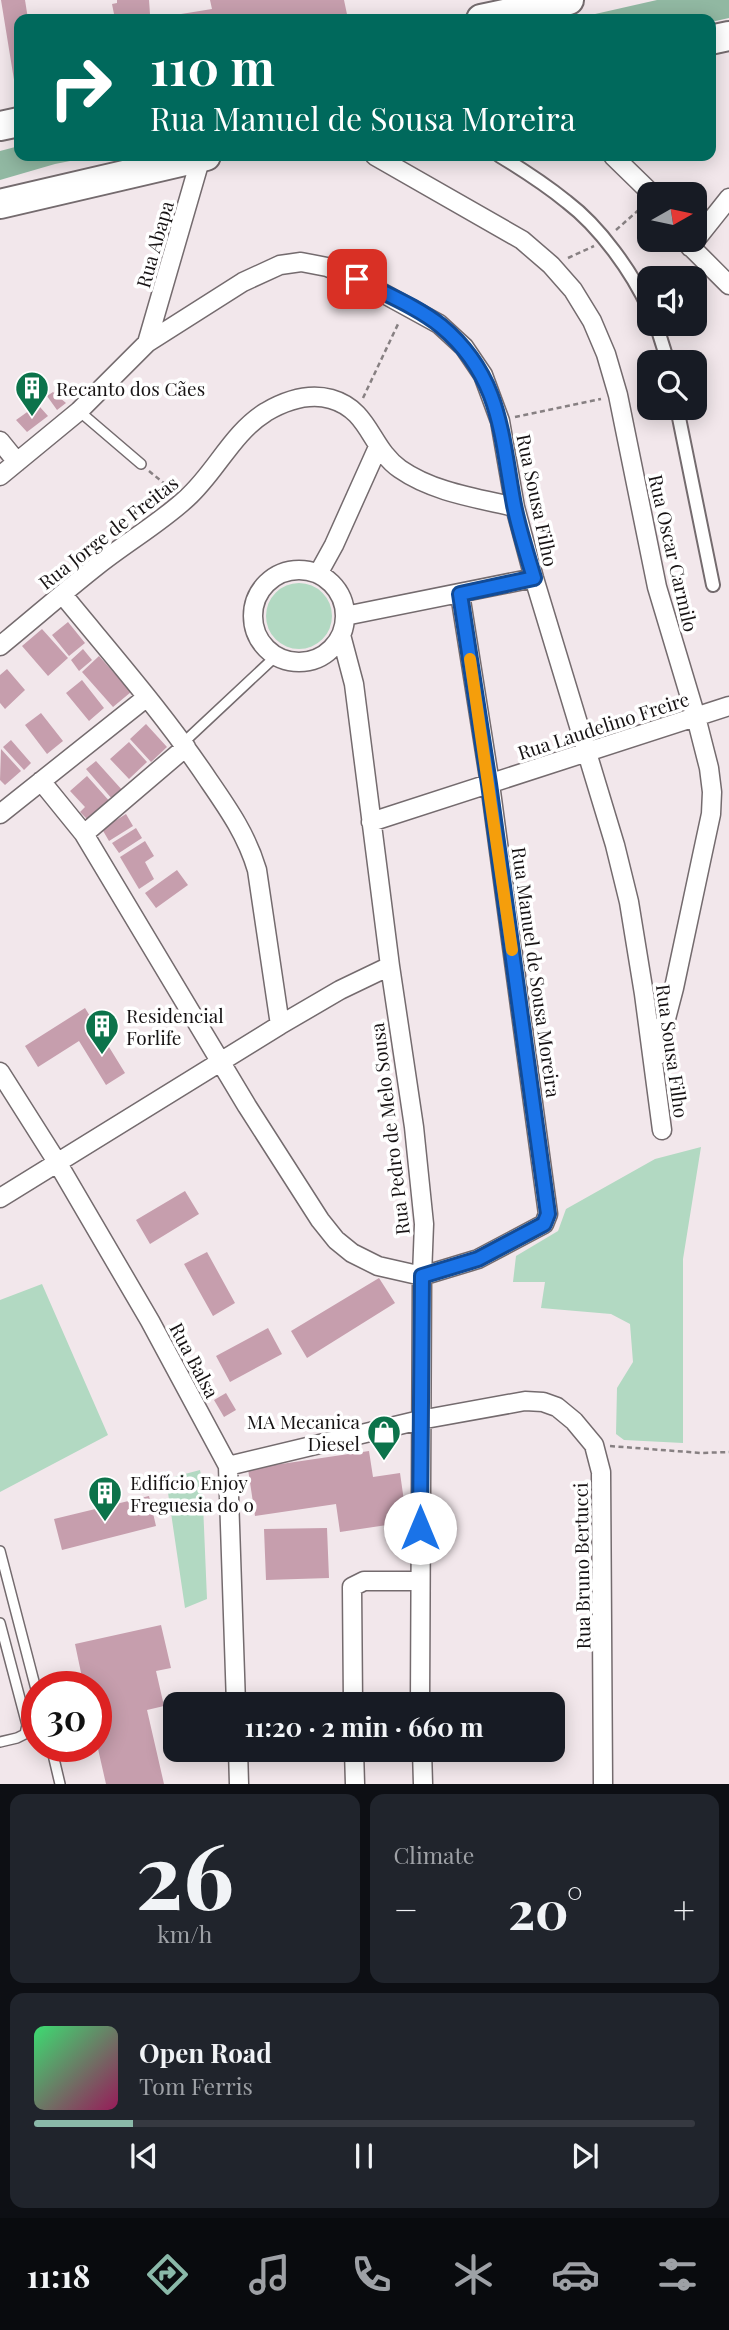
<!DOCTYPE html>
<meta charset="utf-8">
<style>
:root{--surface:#171b24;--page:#20242c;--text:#f1f3f6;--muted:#9ea1a6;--line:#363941;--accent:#8ab9a9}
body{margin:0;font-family:"Playfair Display",serif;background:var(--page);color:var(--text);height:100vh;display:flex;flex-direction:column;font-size:26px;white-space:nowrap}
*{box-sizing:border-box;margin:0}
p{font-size:23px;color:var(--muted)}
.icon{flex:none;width:38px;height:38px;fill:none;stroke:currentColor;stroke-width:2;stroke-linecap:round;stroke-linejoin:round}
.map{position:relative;height:1784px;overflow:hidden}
.side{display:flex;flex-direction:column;gap:10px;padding:10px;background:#0d0f14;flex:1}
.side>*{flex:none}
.hud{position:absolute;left:14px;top:14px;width:702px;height:147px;border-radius:14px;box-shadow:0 4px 18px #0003;background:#00695c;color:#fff;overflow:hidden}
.needle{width:46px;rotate:81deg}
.tools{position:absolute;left:637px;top:182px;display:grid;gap:14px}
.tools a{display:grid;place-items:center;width:70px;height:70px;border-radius:14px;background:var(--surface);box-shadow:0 4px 18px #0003;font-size:35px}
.speed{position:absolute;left:21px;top:1671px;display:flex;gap:14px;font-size:35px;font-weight:700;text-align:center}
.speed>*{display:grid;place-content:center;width:91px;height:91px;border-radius:50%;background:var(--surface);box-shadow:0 4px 18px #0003;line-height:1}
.speed .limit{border:10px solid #d22;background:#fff;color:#111}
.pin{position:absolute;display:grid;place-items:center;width:60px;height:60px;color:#fff;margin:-30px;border-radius:14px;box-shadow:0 4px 10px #0006}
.me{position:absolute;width:77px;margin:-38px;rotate:0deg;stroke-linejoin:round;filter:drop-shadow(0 0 5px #0008)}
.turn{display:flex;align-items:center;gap:24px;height:147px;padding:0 21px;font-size:32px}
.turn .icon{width:91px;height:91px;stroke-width:2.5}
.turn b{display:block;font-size:49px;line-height:60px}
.big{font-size:52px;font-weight:700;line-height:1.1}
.side .tile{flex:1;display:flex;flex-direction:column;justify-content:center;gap:10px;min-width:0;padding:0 24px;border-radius:14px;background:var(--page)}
.side .dial{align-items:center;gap:0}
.dial b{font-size:91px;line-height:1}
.song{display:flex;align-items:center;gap:21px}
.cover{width:84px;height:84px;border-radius:10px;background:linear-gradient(135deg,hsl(140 70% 55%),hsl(330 70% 35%))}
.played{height:7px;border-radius:4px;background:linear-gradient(90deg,var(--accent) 15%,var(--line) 15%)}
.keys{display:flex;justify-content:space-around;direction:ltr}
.heat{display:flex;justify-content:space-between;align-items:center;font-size:38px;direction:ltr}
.side .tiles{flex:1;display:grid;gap:10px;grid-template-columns:1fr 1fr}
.tile:last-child{grid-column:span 2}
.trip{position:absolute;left:163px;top:1692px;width:402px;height:70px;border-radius:14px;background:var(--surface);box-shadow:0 4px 18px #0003;font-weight:700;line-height:70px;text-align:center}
.menu{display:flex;height:112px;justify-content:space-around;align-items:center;background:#090b0e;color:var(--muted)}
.menu .icon{width:49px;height:49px}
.menu .selected{color:var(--accent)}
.menu b{font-size:32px;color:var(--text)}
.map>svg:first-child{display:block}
.green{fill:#b2d9c2}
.water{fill:#91b8a2}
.building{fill:#c69ead}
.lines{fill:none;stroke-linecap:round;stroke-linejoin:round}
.service-casing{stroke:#746b6e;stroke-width:12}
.pedestrian-casing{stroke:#746b6e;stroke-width:16}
.minor-casing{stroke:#746b6e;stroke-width:21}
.primary-casing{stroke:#746b6e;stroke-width:32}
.path{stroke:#878082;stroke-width:2.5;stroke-dasharray:5 3.5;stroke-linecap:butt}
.service{stroke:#fff;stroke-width:9}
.pedestrian{stroke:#fff;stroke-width:12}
.minor{stroke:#fff;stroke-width:18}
.primary{stroke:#fff;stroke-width:28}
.route-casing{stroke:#114b97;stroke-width:18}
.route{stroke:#1a73e8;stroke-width:12}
.slow{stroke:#f59e0b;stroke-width:12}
.labels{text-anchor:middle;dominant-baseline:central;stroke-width:7;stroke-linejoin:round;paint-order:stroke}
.street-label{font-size:19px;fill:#171314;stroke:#fff}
.poi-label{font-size:19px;fill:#171314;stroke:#fff;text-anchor:start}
</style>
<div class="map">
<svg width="729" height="1784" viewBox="0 0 729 1784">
<rect width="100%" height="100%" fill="#f2e7eb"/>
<path class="green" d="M266 616a33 33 0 1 1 66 0a33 33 0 1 1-66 0Z
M701 1147 683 1259V1443L624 1440 616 1434 617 1388 633 1362 630 1324 611 1314 541 1308 545 1282H513L516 1256 558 1231 566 1209 655 1159Z
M42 1284 108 1435 0 1492V1300Z
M200 1470 202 1480 207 1599 185 1608 166 1479Z"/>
<path class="water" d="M657 0H729V18L711 22 710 19H573Z
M19 146V156H95L55 164 0 180V151Z"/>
<path class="building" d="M1 0H25L28 19H19V86H15Z
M117 0H149L150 14 115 19 112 4 117 3Z
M210 0H344L348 19H182L181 14 212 9Z
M53 392 66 403 57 410 47 396Z
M40 407 48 416 27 432 16 420 30 410 32 412Z
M68 622 85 643 69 656 52 635Z
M42 629 68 658 48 676 22 646Z
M83 649 92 660 79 671 71 660Z
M99 656 131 692 113 707 82 672Z
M7 669 25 690 5 709 0 703V675Z
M82 680 104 708 89 721 66 693Z
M41 713 63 741 47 754 25 725Z
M146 724 167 747 151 762 130 739Z
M11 740 31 763 24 770 3 747Z
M129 742 147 762 129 779 110 759Z
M1 749 21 771 5 785 0 780Z
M96 761 123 791 113 800 86 769Z
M87 776 112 804 91 823 80 812 85 807 70 791Z
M126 814 133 826 109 841 102 829Z
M136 828 142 838 119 853 112 843Z
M145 841 154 856 145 862 154 879 139 889 120 857Z
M177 870 188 885 156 908 145 893Z
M85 1008 125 1073 106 1085 79 1041 38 1067 25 1046Z
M185 1191 199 1214 150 1244 136 1220Z
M207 1252 235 1303 213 1316 184 1264Z
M379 1278 395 1303 307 1358 291 1331Z
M268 1328 282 1354 230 1382 216 1356Z
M226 1393 236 1410 224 1417 214 1400Z
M369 1451 373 1477 400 1473 407 1522 340 1532 336 1504 255 1516 248 1469Z
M149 1496 156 1526 62 1550 54 1519Z
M327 1528 329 1578 266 1580 264 1529Z
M161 1625 171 1668 156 1671 164 1706 147 1710 164 1784H106L96 1740V1687H84L75 1644Z"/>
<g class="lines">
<g class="service-casing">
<path id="service" d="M79 411 141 464
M183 743 276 656
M0 1551 37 1693
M0 1623 27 1725 25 1734 17 1738 0 1742
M51 1746 60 1784"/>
</g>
<g class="pedestrian-casing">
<path id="pedestrian" d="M500 156C523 170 546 185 567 202 600 227 632 272 649 309
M656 324 668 362
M677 408 713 585"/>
</g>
<g class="minor-casing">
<path id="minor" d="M375 156 522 240 551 265 573 290 592 321 606 354 618 395 657 587 696 717 709 768 712 792 711 814 702 856 674 988 656 1057
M613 156 652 194
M684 240 729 285
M690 247 729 198
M147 343 201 157
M0 441 17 462
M0 476 79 411 147 343 243 282 280 265 301 262 327 267 357 279 439 324 464 347 483 375 500 421 515 507 534 578 615 845 629 902 644 994 662 1130
M253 616a46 46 0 1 1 92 0a46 46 0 1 1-92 0Z
M318 574 334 545 378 447
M63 595C113 656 165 715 209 781 229 810 247 836 257 870L280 1025
M345 616 534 578
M0 646C33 619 65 591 98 565 127 542 160 523 187 498 216 472 232 433 266 412 285 401 309 393 331 399 370 410 370 448 400 469 433 492 476 498 515 507
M41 781 84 834 247 1106 320 1220 336 1240 352 1253 378 1266 422 1276 424 1224 414 1127 390 966 354 684 341 635
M0 814 147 697
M371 822 729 706
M84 834 186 747
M0 1072 57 1162 150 1321 228 1466 236 1704
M0 1198 280 1025 340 990 390 966
M228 1466 420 1420 525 1401 543 1402 557 1407 574 1421 594 1445 601 1472 603 1784
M353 1704 352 1587 364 1581H420
M420 1704 422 1276 478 1259 544 1224 548 1214 490 784 460 594
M238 1750 239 1784
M354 1750 355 1784
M422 1750 423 1784"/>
</g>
<g class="primary-casing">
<path id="primary" d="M481 19 569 0
M710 40 729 36
M0 126 19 122
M0 204 206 156"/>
</g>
<path class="path" d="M616 230 642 207
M568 258 594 246
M363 398 399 322
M515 417 601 399
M149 471 171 489
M610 1446 701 1453 729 1452"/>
<use href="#service" class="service"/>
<use href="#pedestrian" class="pedestrian"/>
<use href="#minor" class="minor"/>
<use href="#primary" class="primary"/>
</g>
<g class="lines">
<g class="route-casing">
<path id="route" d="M357 279C383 293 418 307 441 326 501 376 501 435 514 505 519 530 527 554 534 578L460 594 489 784 548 1214 544 1224 478 1259 422 1276 420 1528"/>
</g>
<use href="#route" class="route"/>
<path class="slow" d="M470 659 512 950"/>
</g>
<defs>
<g id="building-pin" transform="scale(1.75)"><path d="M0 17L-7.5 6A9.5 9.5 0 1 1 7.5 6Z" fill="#0c734b" stroke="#fff"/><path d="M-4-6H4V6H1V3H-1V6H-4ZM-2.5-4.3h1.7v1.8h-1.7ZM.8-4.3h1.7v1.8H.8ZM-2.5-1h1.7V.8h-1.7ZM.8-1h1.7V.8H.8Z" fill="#fff"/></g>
<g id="shop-pin" transform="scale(1.75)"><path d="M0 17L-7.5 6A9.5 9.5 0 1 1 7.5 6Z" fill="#0c734b" stroke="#fff"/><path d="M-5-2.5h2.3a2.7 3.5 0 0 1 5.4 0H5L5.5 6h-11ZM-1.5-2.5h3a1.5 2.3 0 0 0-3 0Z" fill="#fff"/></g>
</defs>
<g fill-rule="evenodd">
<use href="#building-pin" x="32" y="388"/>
<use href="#building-pin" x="102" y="1026"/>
<use href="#shop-pin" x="384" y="1432"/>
<use href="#building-pin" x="105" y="1493"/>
</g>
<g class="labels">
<g class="street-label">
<text transform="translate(154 244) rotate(-74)">Rua Abapa</text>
<text transform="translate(538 500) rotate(78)">Rua Sousa Filho</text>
<text transform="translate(108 532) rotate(-38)">Rua Jorge de Freitas</text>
<text transform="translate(674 553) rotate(77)">Rua Oscar Carmilo</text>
<text transform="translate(603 725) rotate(-18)">Rua Laudelino Freire</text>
<text transform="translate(537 972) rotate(82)">Rua Manuel de Sousa Moreira</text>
<text transform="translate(673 1051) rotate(82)">Rua Sousa Filho</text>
<text transform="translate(389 1129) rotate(-97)">Rua Pedro de Melo Sousa</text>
<text transform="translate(195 1360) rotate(62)">Rua Balsa</text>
<text transform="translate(581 1566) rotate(-91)">Rua Bruno Bertucci</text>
</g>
<g class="poi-label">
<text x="56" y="388">Recanto dos Cães</text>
<text x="126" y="1015">Residencial<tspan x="126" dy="22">Forlife</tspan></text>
<text x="360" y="1421" text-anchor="end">MA Mecanica<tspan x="360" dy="22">Diesel</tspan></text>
<text x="130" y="1482">Edifício Enjoy<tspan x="130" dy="22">Freguesia do o</tspan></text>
</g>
</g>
</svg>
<div class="tools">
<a><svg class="needle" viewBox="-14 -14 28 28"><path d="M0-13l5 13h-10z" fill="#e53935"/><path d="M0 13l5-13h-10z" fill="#9ea1a6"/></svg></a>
<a><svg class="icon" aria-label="sound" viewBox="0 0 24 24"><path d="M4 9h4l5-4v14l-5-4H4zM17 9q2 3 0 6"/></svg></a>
<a><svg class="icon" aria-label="search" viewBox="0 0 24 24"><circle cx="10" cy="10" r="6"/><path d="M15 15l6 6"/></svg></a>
</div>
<div class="speed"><div class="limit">30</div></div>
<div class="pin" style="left:357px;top:279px;background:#d93025"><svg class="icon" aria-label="arrive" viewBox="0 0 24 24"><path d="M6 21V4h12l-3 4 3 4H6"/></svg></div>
<svg class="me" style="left:420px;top:1528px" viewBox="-20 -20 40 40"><circle r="19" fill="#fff"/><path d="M0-13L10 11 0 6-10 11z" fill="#1a73e8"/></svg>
<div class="trip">11:20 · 2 min · 660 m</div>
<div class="hud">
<div class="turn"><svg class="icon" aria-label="right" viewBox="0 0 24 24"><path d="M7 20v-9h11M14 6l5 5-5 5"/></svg><div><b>110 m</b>Rua Manuel de Sousa Moreira</div></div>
</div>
</div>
<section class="side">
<div class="tiles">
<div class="tile dial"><b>26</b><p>km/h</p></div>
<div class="tile"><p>Climate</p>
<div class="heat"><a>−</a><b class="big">20°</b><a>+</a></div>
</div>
<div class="tile">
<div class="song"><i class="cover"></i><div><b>Open Road</b><p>Tom Ferris</p></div></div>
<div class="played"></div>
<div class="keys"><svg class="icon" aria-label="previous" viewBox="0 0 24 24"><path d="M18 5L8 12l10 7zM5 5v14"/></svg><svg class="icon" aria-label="pause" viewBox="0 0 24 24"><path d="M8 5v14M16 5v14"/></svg><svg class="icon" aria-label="next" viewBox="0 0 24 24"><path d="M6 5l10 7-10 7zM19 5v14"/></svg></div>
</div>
</div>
</section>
<nav class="menu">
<b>11:18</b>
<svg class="icon selected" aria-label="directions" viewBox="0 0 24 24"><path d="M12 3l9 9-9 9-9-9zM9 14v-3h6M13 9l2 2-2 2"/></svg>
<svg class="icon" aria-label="music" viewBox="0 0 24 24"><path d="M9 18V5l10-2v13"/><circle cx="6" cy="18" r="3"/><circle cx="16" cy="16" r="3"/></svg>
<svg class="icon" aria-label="phone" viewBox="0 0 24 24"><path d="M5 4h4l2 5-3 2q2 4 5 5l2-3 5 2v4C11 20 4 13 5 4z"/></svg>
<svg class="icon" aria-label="climate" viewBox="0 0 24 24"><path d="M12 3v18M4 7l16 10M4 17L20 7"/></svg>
<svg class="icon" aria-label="car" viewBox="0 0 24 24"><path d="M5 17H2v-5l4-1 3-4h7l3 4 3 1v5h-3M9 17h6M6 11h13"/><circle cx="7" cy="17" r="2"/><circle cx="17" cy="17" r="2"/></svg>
<svg class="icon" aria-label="filters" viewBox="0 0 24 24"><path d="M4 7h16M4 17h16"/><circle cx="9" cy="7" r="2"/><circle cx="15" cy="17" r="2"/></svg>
</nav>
